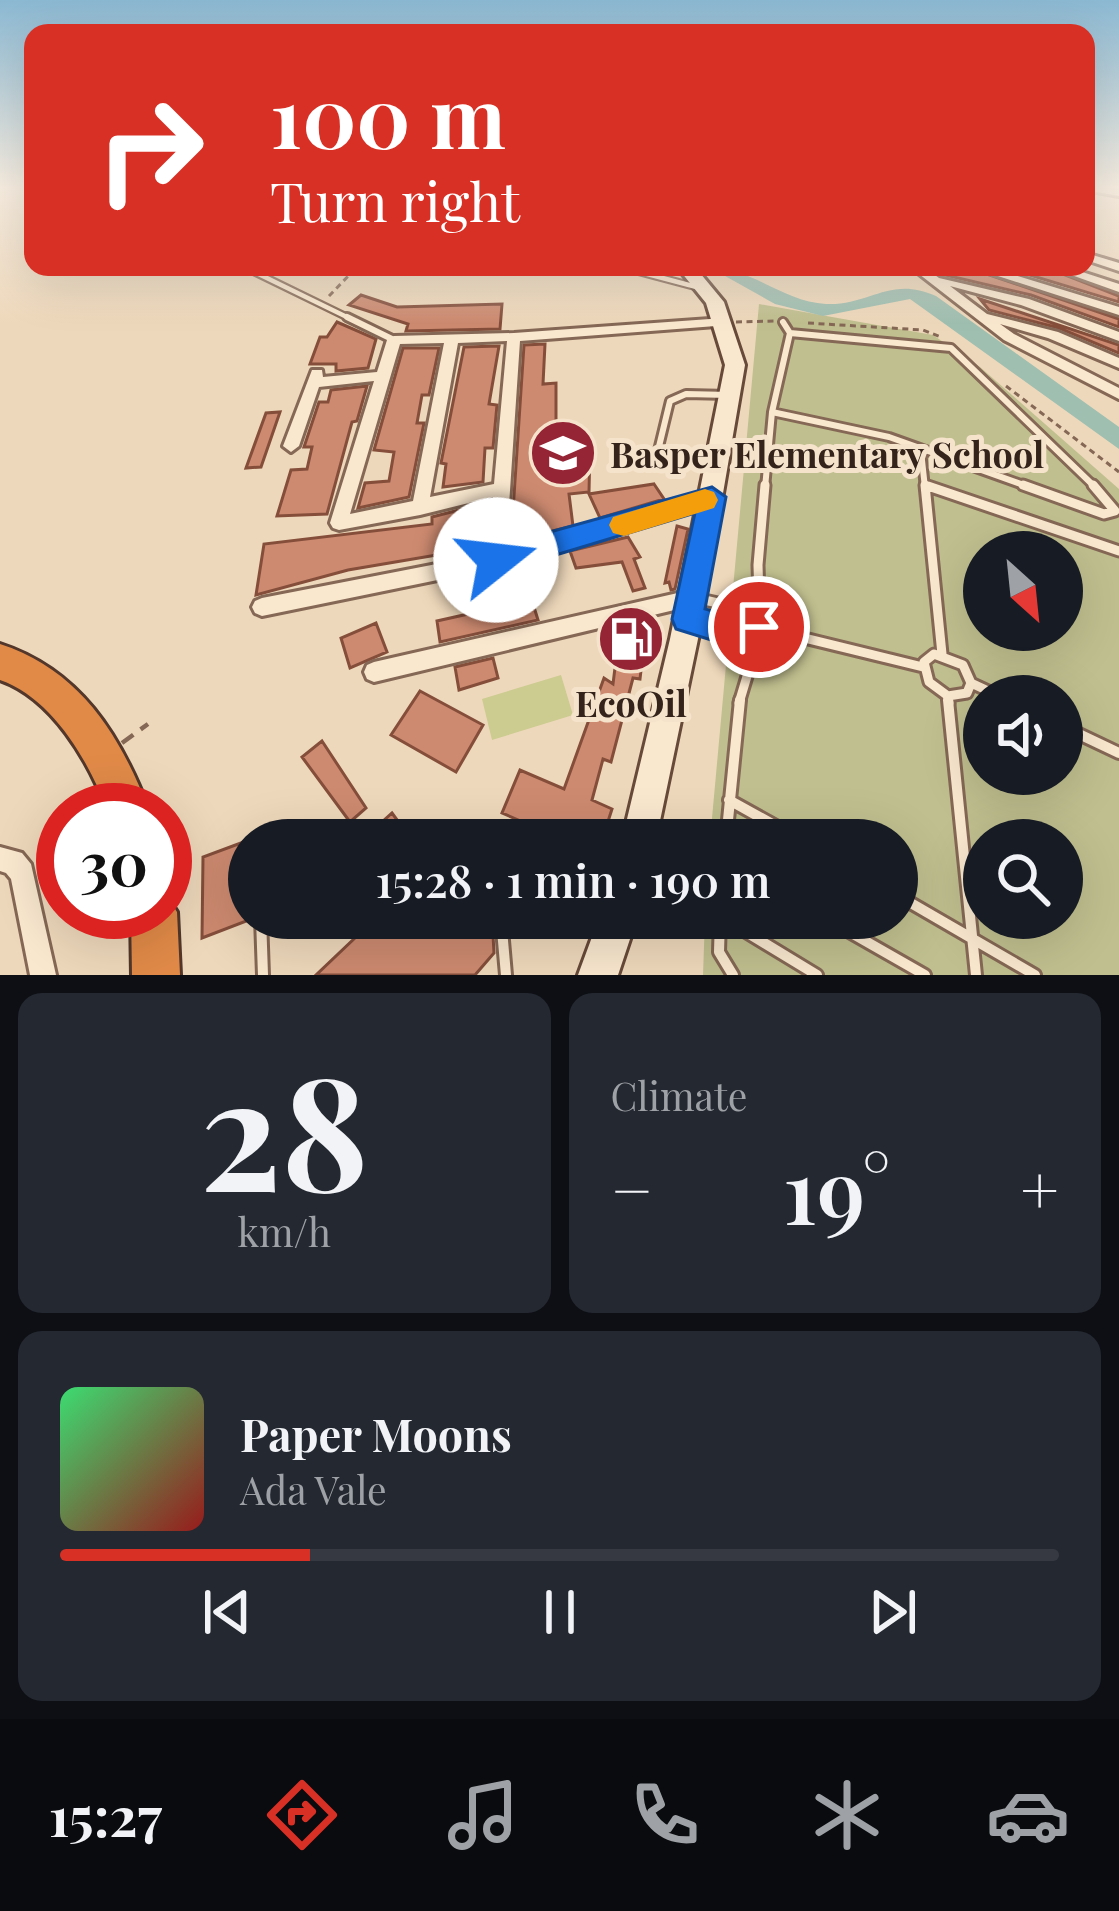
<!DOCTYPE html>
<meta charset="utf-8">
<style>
:root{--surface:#171b24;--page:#242831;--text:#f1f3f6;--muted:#9ea1a6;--line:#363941;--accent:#d93025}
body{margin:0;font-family:"Playfair Display",serif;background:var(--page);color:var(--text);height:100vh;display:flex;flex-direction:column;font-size:45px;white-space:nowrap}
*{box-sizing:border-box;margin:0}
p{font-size:39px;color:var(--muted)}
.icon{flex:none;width:66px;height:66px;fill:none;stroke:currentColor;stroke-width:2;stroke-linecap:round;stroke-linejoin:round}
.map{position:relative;height:975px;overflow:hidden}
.panel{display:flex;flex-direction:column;gap:18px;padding:18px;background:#0d0f14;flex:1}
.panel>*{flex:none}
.banner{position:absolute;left:24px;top:24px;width:1071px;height:252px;border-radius:24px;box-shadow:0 12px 48px #0002;background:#d93025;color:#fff;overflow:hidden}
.needle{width:78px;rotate:153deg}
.buttons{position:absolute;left:963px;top:531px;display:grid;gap:24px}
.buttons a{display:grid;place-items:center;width:120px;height:120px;border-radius:50%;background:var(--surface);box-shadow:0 12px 48px #0002;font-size:60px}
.speed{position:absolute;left:36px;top:783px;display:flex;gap:24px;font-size:60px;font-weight:700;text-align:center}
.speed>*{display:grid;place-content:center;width:156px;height:156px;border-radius:50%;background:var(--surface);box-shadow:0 12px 48px #0002;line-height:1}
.speed .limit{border:18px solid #d22;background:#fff;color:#111}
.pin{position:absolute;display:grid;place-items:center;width:102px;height:102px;color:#fff;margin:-51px;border:6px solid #fff;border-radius:50%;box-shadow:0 3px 12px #0007}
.me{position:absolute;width:132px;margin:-66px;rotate:74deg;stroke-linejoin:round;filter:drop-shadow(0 0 9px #0008)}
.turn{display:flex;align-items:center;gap:42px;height:252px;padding:0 48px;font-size:54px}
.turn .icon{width:156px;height:156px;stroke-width:2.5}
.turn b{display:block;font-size:84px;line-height:102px}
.big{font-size:90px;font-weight:600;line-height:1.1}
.panel .widget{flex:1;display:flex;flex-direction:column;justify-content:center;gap:18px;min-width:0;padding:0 42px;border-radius:24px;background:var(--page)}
.panel .dial{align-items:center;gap:0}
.dial b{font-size:156px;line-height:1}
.song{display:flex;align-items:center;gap:36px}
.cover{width:144px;height:144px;border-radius:18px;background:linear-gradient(135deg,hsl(140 70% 55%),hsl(0 70% 35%))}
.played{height:12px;border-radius:6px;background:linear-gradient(90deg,var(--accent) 25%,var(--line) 25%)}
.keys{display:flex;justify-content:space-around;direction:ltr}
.heat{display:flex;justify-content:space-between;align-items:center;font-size:66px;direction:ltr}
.panel .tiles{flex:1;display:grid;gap:18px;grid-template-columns:1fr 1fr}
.widget:last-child{grid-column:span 2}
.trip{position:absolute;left:228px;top:819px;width:690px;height:120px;border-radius:60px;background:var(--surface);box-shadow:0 12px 48px #0002;font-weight:600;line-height:120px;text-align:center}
.menu{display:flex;height:192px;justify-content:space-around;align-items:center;background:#090b0e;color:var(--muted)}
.menu .icon{width:84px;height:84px}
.menu .active{color:var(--accent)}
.menu b{font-size:54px;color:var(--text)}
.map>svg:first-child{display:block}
.green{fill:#cccb90}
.cemetery{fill:#c0bf8f;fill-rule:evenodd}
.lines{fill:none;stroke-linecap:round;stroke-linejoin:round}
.river{fill:#9fbfb1;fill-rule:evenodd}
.building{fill:#cd8a70;stroke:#844e3b;stroke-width:3}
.lane-far3-casing{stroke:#856855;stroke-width:9}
.lane-far2-casing{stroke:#856855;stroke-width:12}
.lane-far1-casing{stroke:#856855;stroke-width:15}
.lane-casing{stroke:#856855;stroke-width:16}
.street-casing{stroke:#856855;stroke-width:6}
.secondary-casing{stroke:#674a39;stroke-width:6}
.highway-casing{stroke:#52372a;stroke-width:6}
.path-far1{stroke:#856855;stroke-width:3;stroke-dasharray:6 4.5;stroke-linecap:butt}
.path{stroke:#856855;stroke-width:4.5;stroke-dasharray:14 9;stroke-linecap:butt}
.lane-far3{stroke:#f9e7ce;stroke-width:4.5}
.lane-far2{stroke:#f9e7ce;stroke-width:6}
.lane-far1{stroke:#f9e7ce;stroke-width:9}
.lane{stroke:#f9e7ce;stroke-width:10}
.street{fill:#f9e7ce;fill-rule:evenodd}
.secondary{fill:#f9e7ce;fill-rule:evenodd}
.highway{fill:#e18a48;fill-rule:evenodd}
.route{fill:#1a73e8;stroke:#114b97;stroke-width:3}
.slow{fill:#f59e0b}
.labels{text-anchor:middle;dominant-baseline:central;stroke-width:10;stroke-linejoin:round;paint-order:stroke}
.poi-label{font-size:36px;font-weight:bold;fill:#34231a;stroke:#f5e3cb;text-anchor:start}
</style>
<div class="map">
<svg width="1119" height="975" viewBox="0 0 1119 975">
<rect width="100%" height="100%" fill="#eed8bb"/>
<path class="green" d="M561 675 573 715 492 740 482 699Z"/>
<path class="cemetery" d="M759 304 933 335 980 367 1119 489V975H703L705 918H897V840H710ZM984 552H1062V630H984ZM984 696H1062V774H984ZM984 840H1062V918H984Z"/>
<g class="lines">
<path class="river" d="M709 267C751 267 783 302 826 304 869 306 890 275 936 296L1119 427V449L910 299 823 316 775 304Z"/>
</g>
<path class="building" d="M932 267H966L1119 319V327L1031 295 941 274Z
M1003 267H1045L1119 296V302Z
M361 295 397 307 502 304 500 329 406 331 408 324 349 305Z
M980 299 1119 345V353L1059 328 989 310Z
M337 322 376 339 368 368 336 371V364H310L320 337H327Z
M545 344 543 384 556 383V455L571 456 572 446 590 447 589 492 569 494 573 526 511 541 524 345Z
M499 346 489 404 497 405 493 448H485L483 482 443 487 446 464 441 463 464 347Z
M403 348H439L429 395H422L417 423H424L409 497 358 508 365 483 389 481 394 452 374 450Z
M367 386 357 421 352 422 327 514 277 516 291 470 307 469 312 447H304L319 402H328L331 390Z
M280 412 261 467 246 468 266 413Z
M654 484 664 499 600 518 589 494Z
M482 504 484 547 348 570 256 595 264 544 432 524V517Z
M677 526 688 529 675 589 671 590 669 582 665 583Z
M628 537 640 557 634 559 645 588 633 591 622 562 576 568 570 551Z
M523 572 538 620 440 642 437 621 468 614 463 591 497 583 508 607 506 576Z
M376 623 387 652 350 668 341 638Z
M620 628 645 636 640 679 633 678 611 762 603 759 592 800 612 809 602 840H530L539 829 502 813 520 770 564 789 604 678 613 684Z
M493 658 498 678 459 690 455 667Z
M420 691 483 725 456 772 391 735Z
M322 741 366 808 350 822 302 757Z
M392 813 408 835 403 840H362Z
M249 840V920L202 938 203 857Z
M376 918H479L493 935 494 953 475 975H316Z"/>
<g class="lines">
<g class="lane-far3-casing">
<path id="lane-far3" d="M244 267 353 320
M621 267 704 289"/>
</g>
<g class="lane-far2-casing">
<path id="lane-far2" d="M347 317 394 340
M790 333 951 348 1096 488
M772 412 889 437 1032 488
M921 451 925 488
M655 463 670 401 686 394 729 395
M928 486 934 488
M765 488 772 412 790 333 783 322"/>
</g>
<g class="lane-far1-casing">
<path id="lane-far1" d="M925 485 942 654
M1023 485 1104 514 1115 511 1093 485
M928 486 1119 551
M700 599 749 610 758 626
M693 621 743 635 759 627 923 667
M934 654 963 665 971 683 967 693 948 696 929 682 924 662Z
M971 683 999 696
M948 696 949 703
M739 703 760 633 758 565 765 485"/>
</g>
<g class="lane-casing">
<path id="lane" d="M948 700 976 975
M1062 726 1119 753
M729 800 801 840
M726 840 740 700
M897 895 1035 975
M261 918 263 975
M501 918 506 975
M720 918 719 952 733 975
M723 918 817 975
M825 918 925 975"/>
</g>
<g class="street-casing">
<path id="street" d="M1086 187 1119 190V196L1086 190Z
M1086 253 1119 263V271L1086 260Z
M910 267H924L939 278 1029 299 1119 332V341L1021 305 950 286 987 314 1058 332 1119 358V368L1048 338 1000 324 1014 334 1119 388V399L1004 340Z
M970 267H988L1119 307V315Z
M1049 267H1067L1119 284V292Z
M724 318 730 322 729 325 520 341 506 550 712 490 718 492 720 497 718 502 496 568 262 616 255 613 252 607 255 601 262 598 488 554 493 497 420 515 339 530 333 528 330 523 374 381 319 387 299 446 291 452 283 446 312 370H322L323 377 377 372 387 340 394 336 514 333ZM507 341 494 484 430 497 458 343ZM444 343 413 501 350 514 400 344Z
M691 590 698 592 700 598 698 604 691 606 374 682 367 679 364 672 367 665 374 662Z
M0 847 22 853 31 864 56 975H30L11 879 6 873 0 871Z"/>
</g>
<g class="secondary-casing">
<path id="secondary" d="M677 267H695L724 302 745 365 698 639 656 840H622L670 639 725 365 706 303Z
M599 918H637L618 975H578Z"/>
</g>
<g class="highway-casing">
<path id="highway" d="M0 644C80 670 120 735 149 810H107C89 761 52 698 0 680Z
M165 893 177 912 180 975H132L131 912H165Z"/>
</g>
<path class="path-far1" d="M329 296 357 267
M736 322 775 321
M808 323 923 330 941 337
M1006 386 1119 472"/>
<path class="path" d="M122 743 148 724"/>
<use href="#lane-far3" class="lane-far3"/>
<use href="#lane-far2" class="lane-far2"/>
<use href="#lane-far1" class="lane-far1"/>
<use href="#lane" class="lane"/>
<use href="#street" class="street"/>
<use href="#secondary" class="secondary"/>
<use href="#highway" class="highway"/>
</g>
<linearGradient id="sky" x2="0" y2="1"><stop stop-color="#8bb8d2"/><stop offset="0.58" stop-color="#f7ede0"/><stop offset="1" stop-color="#f7ede0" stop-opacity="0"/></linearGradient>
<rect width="1119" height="324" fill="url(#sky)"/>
<path class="route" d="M712 487 726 497 705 609 742 619 759 613 770 617 775 627 770 638 743 650 676 629 672 619 695 513 496 573 486 569 481 560 486 551 496 547Z"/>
<path class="slow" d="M705 489 714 492 718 500 714 508 624 536 613 533 609 525 613 517Z"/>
<defs>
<g id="school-disc" transform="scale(3.45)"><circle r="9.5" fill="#952434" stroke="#f5e3cb"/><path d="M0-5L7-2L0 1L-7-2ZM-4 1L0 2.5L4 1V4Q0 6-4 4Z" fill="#fff"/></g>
<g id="fuel-disc" transform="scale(3.45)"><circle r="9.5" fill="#952434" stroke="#f5e3cb"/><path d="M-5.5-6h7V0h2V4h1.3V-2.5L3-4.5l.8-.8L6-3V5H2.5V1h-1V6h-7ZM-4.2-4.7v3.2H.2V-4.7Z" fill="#fff"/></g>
</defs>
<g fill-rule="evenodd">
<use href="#school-disc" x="563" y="453"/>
<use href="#fuel-disc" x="631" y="639"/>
</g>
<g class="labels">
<g class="poi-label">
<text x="610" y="453">Basper Elementary School</text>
<text x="631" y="702" text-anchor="middle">EcoOil</text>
</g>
</g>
</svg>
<div class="buttons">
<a><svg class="needle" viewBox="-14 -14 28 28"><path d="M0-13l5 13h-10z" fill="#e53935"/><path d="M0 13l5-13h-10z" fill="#9ea1a6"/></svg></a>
<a><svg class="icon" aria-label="sound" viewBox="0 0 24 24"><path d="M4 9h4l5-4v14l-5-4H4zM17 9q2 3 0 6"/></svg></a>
<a><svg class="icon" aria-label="search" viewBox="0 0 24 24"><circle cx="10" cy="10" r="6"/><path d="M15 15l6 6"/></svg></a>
</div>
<div class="speed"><div class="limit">30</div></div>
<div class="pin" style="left:759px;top:627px;background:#d93025"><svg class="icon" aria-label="arrive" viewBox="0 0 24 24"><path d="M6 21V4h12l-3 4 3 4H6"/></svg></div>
<svg class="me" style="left:496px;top:560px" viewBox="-20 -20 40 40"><circle r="19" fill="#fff"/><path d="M0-13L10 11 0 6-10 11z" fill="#1a73e8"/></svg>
<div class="trip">15:28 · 1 min · 190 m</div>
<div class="banner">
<div class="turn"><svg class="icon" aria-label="right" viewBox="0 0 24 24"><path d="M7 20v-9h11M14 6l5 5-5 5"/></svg><div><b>100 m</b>Turn right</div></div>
</div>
</div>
<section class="panel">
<div class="tiles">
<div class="widget dial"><b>28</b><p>km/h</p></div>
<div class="widget"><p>Climate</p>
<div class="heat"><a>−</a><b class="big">19°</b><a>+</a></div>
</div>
<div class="widget">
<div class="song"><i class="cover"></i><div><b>Paper Moons</b><p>Ada Vale</p></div></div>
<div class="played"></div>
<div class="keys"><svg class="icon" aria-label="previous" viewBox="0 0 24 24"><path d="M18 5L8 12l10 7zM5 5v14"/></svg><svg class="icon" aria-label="pause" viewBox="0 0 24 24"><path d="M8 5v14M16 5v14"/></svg><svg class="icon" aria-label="next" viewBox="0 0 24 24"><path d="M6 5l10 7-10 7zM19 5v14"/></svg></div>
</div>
</div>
</section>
<nav class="menu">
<b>15:27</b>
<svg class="icon active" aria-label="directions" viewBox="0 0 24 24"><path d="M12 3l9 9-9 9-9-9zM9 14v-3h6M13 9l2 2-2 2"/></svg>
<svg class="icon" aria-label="music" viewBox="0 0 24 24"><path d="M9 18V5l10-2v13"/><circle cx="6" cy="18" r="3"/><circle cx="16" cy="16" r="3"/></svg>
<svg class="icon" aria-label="phone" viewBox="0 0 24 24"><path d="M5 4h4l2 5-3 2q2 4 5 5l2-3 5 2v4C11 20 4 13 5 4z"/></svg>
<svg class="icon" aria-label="climate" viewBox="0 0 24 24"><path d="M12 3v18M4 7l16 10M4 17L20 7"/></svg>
<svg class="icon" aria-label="car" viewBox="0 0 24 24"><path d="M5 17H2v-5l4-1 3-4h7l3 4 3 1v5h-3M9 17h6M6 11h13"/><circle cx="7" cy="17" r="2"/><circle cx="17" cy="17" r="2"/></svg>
</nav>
